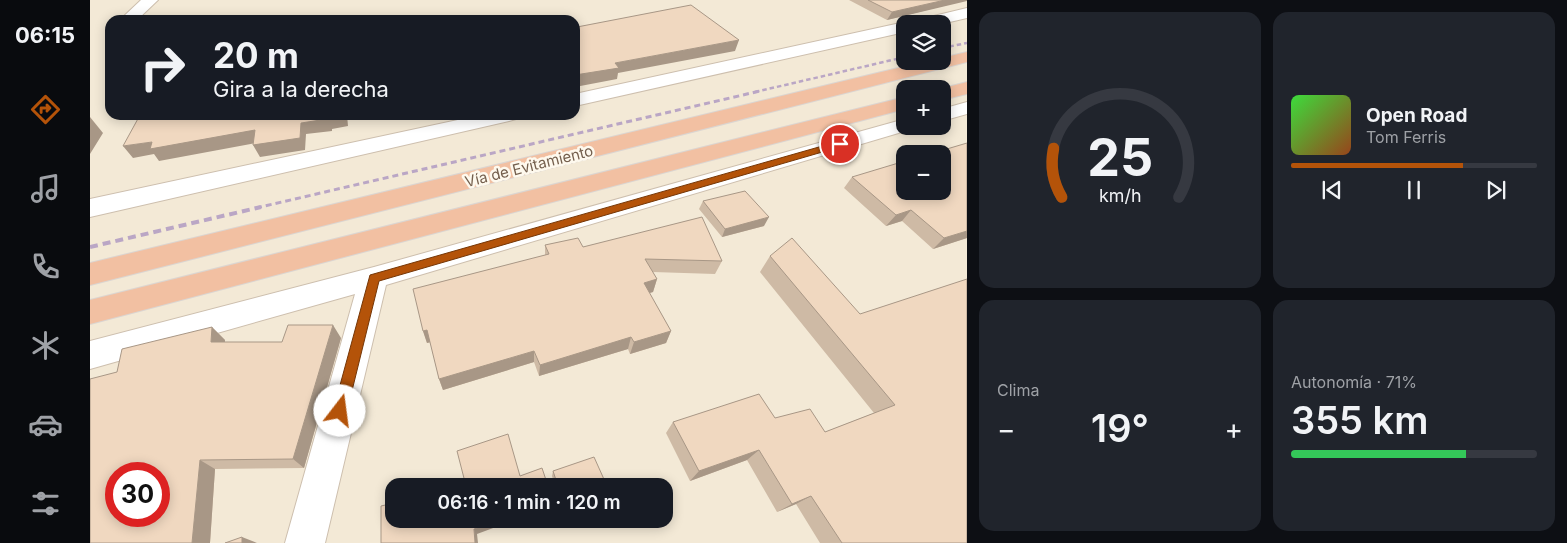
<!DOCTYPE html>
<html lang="es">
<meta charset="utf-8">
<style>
:root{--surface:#171b24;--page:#20242c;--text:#f1f3f6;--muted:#9ea1a6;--line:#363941;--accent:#b45309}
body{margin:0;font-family:Inter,sans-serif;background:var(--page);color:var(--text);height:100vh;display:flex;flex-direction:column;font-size:19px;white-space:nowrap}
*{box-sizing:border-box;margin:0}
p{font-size:16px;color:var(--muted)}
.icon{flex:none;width:28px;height:28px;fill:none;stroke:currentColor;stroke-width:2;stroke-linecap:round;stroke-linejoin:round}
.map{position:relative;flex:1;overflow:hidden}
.side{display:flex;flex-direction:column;gap:12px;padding:12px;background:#0d0f14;width:600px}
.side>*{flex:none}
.guide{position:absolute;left:15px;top:15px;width:475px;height:105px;border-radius:15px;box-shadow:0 2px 12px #0003;background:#171b24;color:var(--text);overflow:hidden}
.fabs{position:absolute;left:806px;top:15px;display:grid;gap:10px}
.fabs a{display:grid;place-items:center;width:55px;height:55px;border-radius:10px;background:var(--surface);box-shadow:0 2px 12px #0003;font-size:25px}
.speed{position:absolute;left:15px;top:462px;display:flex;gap:10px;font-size:25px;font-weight:700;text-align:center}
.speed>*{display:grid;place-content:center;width:65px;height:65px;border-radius:50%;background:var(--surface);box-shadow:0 2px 12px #0003;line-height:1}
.speed .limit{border:8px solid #d22;background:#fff;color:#111}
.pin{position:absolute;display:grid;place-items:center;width:42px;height:42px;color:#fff;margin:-21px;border:2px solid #fff;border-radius:50%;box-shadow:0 1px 5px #0007}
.me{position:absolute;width:55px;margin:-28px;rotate:15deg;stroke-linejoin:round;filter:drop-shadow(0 0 4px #0008)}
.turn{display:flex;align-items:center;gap:18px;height:105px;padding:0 25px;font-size:22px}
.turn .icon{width:65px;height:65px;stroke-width:2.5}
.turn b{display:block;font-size:35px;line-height:42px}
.big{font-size:38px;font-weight:600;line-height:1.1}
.side .card{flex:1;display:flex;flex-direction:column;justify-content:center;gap:8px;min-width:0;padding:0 18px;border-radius:15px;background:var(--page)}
.side .dial{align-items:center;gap:0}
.dial svg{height:130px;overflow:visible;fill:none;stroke:var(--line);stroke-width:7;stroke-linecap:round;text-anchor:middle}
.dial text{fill:var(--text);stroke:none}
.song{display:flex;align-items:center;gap:15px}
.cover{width:60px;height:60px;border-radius:8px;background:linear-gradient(135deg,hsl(120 70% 55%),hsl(20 70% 35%))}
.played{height:5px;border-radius:2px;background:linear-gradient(90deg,var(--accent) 70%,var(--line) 70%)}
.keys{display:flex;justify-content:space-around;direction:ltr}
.heat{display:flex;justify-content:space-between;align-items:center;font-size:28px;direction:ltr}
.charge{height:8px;border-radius:4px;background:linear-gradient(90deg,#34c759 71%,var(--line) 0)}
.side .tiles{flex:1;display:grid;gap:12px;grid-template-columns:repeat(2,1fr)}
.trip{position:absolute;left:295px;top:478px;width:288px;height:50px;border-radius:15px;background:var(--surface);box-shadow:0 2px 12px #0003;font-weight:600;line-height:50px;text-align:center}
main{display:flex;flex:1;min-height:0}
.tab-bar{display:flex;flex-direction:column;width:90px;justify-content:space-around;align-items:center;background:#090b0e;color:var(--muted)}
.tab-bar .icon{width:35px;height:35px}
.tab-bar .on{color:var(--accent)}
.tab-bar b{font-size:22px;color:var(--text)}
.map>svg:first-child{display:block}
.residential{fill:#f3e9d6;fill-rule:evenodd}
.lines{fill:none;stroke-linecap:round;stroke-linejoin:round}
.street-casing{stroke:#cdbfae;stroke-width:2}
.highway-casing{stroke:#dbd5d1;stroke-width:2}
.street{fill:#fff;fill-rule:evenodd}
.highway{fill:#f2c0a2;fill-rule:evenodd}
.rail-far2{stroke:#baa6c5;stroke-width:2.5;stroke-dasharray:4.5 3;stroke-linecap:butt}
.rail-far1{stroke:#baa6c5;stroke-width:3;stroke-dasharray:6 4;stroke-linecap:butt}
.rail{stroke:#baa6c5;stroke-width:4;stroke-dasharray:8 5;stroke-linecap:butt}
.wall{fill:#cebaa5}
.shaded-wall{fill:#a89786}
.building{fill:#f0d8c0;stroke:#a89786;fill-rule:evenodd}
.route{fill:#b45309;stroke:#753606}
.labels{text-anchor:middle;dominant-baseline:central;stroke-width:5;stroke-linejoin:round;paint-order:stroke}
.street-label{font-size:15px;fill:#745f4d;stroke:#fef9ee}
</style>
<main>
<nav class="tab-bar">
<b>06:15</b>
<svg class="icon on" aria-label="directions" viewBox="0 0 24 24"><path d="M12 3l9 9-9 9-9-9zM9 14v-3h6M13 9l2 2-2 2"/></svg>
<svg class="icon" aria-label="music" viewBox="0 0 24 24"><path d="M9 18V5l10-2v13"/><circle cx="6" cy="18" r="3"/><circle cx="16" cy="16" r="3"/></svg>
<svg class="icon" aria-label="phone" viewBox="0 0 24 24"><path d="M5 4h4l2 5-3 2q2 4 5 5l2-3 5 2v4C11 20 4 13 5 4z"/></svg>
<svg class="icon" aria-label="climate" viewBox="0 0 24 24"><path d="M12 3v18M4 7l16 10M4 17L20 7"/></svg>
<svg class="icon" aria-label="car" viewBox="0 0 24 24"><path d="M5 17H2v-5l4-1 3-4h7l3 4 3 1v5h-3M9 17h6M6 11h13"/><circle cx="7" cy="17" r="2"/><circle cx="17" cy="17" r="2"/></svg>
<svg class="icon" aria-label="filters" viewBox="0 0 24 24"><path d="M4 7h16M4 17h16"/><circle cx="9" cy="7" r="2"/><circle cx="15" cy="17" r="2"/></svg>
</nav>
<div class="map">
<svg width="877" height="543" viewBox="0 0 877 543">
<rect width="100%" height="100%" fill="#fbf6e8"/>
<path class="residential" d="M0 0H877V543H0ZM20 20H485V115H20ZM815 24H852V61H815ZM815 89H852V126H815ZM815 154H852V191H815ZM26 474H69V516H26ZM304 486H574V519H304Z"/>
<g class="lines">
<g class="street-casing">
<path id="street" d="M51 0H68L47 20H35L33 17Z
M877 8V18L851 24H821L823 21Z
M815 22 821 24H815V32L485 106V94Z
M877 102V114L852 121V109Z
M391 115H429L426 119 419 121 0 217V199Z
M815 119V126H825L822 129 296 285 235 543H195L265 294 0 369V341L284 267Z"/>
</g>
<g class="highway-casing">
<path id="highway" d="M877 52V62L0 285V263L837 61H852V58Z
M877 82V94L852 100V89H850Z
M815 97V109L0 324V300Z"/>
</g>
<use href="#street" class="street"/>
<use href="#highway" class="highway"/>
<path class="rail-far2" d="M852 48 877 43
M665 92 815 57"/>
<path class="rail-far1" d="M166 208 670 91"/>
<path class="rail" d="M0 247 171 207"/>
</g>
<path class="wall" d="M759 0H877L797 20Z
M762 177 877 238 843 249 812 221 796 226 754 188Z
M613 201 674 226 632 237 609 209Z
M455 245 493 247 632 261 625 274 563 272 567 279 563 292 559 293 581 331 576 343 540 354 538 349 449 376 444 362 353 390 349 379 340 342 337 343 333 331 455 255Z
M680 256 770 314 877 543H730L706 504 687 512 657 460 600 481 576 433 583 422 685 418 735 432 784 413 670 272Z
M122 327 135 340V342H192L251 338 214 468 125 469 120 543H0L27 372Z
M463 471 517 486H465L462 476Z
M477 519H495L479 525Z"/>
<path class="shaded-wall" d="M855 0H877V1L797 20 802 12Z
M649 40 645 51 528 73 527 79 485 87V75L525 63Z
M249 115H257L258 126 242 129V131L216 134 215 150 170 157 163 145 211 123Z
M344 115H360L345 118Z
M0 117 13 133 0 154Z
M165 130 172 142 69 161 64 154 43 158 33 146 62 142Z
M821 210 812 221 796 226 806 215Z
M679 217 674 226 632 237 635 229Z
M877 231V238L843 249 854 238Z
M567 279 563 292 549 296 554 283Z
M243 325 251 338 214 468 203 459Z
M122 327 135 340 134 354 121 342Z
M337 330 341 342 337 343 333 331Z
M581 331 576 343 540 354 544 342Z
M541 337 538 349 449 376 450 365Z
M444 351V362L353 390 349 379Z
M669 450 657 460 600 481 609 471Z
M110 460 125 469 120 543H102Z
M721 496 706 504 687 512 702 504Z
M410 519H427L387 534 388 543H385L384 529Z
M486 519H495L479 525 480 521Z
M152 537 167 543H152Z"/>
<path class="building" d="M778 0H855L802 12Z
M601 5 649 40 525 63 529 68 485 75V25L487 27Z
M478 17 481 20H454Z
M50 115H249L237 117V119L211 123 210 138 163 145 165 130 60 149 62 142 33 146Z
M877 143V231L854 238 821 210 806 215 762 177 815 161V191H852V154H840Z
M655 191 679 217 635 229 613 201Z
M612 217 632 261 555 259 567 279 554 283 581 331 544 342 541 337 450 365 444 351 349 379 337 330 333 331 323 289 459 254 455 245 488 238 493 247Z
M702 238 770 314 877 279V543H752L721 496 702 504 669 450 609 471 583 422 669 394 685 418 720 409 735 432 805 405 680 256Z
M198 325H243L203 459 110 460 102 543H0V379L27 372 32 349 122 327 121 342H192ZM26 474H69V516H26Z
M418 434 430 476 452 468 458 486H376L367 451Z
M504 457 517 486H468L463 471Z
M304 503V519H410L384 529 385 543H291V506Z
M152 537V543H135Z"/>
<path class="route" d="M750 141 753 142V146L289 281 257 411 255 416 250 418 245 416 243 411 280 275Z"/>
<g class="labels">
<g class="street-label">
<text transform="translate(439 166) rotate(-14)">Vía de Evitamiento</text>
</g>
</g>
</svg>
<div class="fabs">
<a><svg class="icon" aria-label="layers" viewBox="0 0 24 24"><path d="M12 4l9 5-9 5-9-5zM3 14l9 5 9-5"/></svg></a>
<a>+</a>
<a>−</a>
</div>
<div class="speed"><div class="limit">30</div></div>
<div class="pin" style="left:750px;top:144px;background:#d93025"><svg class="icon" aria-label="arrive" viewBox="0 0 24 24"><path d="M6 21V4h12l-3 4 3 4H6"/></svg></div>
<svg class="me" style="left:250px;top:411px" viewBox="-20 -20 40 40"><circle r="19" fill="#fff"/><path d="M0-13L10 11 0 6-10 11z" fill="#b45309"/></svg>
<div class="trip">06:16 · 1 min · 120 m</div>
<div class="guide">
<div class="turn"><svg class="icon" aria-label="right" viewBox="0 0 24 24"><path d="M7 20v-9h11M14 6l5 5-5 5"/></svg><div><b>20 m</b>Gira a la derecha</div></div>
</div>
</div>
<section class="side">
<div class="tiles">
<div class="card dial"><svg viewBox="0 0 100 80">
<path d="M14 69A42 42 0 1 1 86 69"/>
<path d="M14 69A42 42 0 0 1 9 39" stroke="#b45309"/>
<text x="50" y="56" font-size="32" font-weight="700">25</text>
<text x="50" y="72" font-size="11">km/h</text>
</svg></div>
<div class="card">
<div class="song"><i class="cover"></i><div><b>Open Road</b><p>Tom Ferris</p></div></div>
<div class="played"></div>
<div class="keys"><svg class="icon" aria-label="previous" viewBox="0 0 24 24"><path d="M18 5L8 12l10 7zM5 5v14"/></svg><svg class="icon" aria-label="pause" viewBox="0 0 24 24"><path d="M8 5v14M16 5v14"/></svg><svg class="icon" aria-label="next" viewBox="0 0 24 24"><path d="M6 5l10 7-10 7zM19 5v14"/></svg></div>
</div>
<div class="card"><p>Clima</p>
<div class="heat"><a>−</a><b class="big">19°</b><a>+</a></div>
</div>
<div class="card"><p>Autonomía · 71%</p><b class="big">355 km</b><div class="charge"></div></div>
</div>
</section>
</main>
